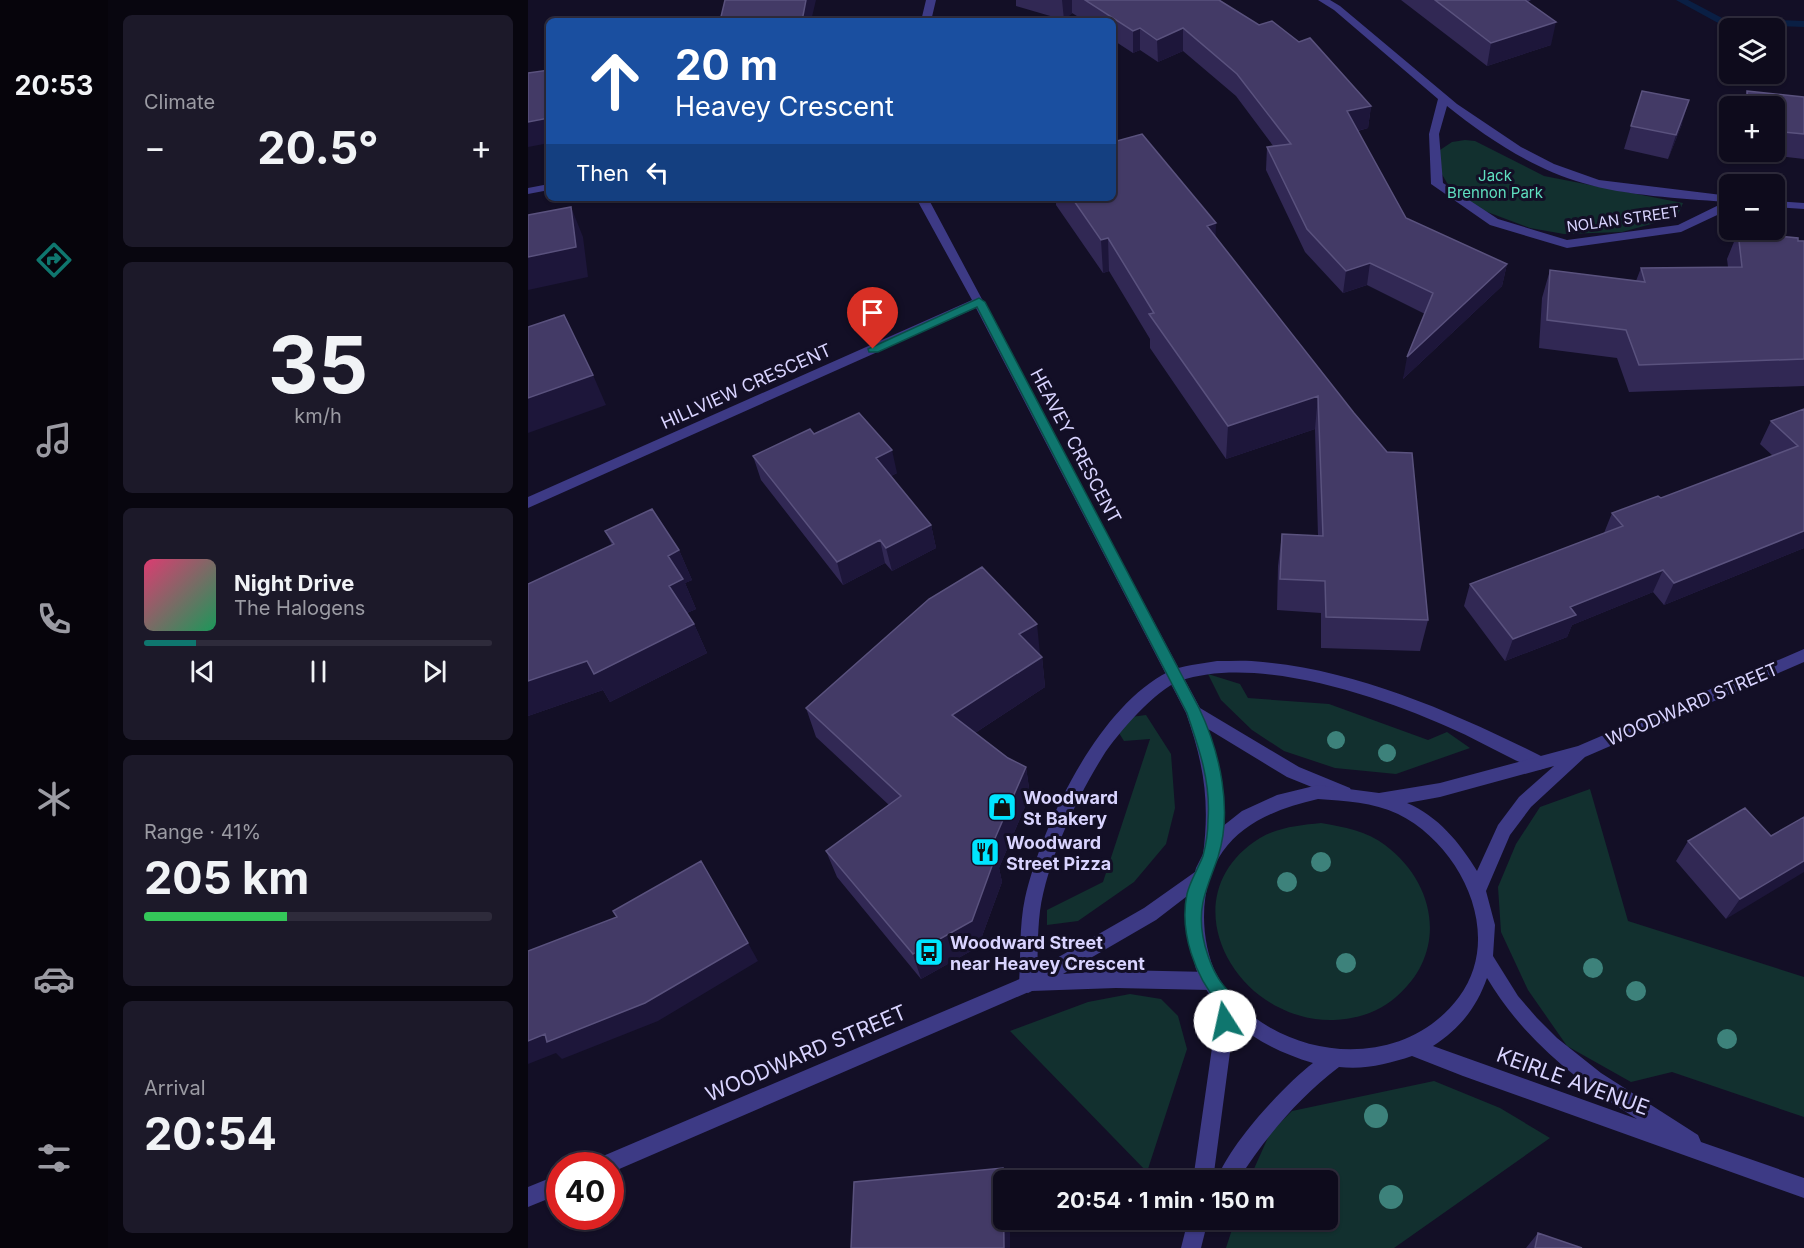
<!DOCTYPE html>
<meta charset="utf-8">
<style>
:root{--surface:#0e0b1c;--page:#1c1929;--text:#f1f3f6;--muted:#9b9ba3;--line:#2e2b3b;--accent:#0f766e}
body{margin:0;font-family:Inter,sans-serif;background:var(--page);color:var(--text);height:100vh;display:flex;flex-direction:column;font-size:22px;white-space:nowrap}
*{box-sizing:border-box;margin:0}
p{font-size:20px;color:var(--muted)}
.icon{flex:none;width:33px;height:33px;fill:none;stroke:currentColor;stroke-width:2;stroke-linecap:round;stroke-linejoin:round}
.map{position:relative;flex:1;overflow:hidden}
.sheet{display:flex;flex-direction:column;gap:15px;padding:15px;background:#08060f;width:420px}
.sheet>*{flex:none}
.hud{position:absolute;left:18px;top:18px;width:570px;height:183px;border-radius:9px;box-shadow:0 2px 4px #0004,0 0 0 2px var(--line);background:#1a4fa0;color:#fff;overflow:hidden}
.buttons{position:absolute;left:1191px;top:18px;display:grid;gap:12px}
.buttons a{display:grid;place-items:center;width:66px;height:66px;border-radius:9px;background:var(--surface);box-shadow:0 2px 4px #0004,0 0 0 2px var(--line);font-size:30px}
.speed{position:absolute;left:18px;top:1152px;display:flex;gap:12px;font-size:30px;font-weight:700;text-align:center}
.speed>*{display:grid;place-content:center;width:78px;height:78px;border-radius:50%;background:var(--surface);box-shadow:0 2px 4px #0004,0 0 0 2px var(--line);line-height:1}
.speed .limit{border:9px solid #d22;background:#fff;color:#111}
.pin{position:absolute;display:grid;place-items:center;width:51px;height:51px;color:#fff;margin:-62px -26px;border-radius:50% 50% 50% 0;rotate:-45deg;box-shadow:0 0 6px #0007}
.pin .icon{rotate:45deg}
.me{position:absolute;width:66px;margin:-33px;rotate:350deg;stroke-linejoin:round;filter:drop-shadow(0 0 4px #0008)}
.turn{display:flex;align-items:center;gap:21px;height:126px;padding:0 30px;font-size:27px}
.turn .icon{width:78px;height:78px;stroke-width:2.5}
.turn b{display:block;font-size:42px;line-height:51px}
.then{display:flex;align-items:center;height:57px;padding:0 30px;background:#0003;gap:12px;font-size:22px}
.big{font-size:45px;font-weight:700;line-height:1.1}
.sheet .tile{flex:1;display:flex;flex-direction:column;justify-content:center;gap:9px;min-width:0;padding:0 21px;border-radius:9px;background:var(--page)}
.sheet .dial{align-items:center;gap:0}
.dial b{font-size:78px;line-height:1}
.song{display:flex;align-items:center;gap:18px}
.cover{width:72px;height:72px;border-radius:9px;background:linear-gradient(135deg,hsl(340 70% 55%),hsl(150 70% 35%))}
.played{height:6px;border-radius:3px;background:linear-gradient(90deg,var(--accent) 15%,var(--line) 15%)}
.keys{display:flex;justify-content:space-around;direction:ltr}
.heat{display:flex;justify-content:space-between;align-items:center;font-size:33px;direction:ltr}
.charge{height:9px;border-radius:4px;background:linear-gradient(90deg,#34c759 41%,var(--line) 0)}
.trip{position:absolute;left:465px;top:1170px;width:345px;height:60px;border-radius:9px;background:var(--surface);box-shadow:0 2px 4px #0004,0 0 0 2px var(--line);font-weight:700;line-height:60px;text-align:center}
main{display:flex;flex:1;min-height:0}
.tab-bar{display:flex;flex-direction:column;width:108px;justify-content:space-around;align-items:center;background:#06040b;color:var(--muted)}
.tab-bar .icon{width:42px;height:42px}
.tab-bar .on{color:var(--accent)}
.tab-bar b{font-size:27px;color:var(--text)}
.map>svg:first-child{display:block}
.green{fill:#12302f}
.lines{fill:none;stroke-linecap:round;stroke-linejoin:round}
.stream{fill:#0a1f44;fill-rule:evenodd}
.service{fill:#3d3a85;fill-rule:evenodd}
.minor{fill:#3d3a85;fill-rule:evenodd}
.tertiary{fill:#3d3a85;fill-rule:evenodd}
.tree{fill:#3d827b}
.wall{fill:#312854}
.shaded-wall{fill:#1d163a}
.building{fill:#433a66;stroke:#5a527e;stroke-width:1.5}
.route{fill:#0f766e;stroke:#0a4d48;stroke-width:1.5}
.labels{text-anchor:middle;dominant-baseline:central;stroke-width:6;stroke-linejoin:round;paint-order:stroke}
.far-park-label{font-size:15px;fill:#5fe0c0;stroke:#130f26}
.far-street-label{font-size:15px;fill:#d9d4ff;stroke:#130f26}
.street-label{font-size:18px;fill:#d9d4ff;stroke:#130f26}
.poi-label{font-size:18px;font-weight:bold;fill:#d9d4ff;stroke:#130f26;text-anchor:start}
.near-street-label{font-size:21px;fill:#d9d4ff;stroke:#130f26}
</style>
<main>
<nav class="tab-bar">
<b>20:53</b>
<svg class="icon on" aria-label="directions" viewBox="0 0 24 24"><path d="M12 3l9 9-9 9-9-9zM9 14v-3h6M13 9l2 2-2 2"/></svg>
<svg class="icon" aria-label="music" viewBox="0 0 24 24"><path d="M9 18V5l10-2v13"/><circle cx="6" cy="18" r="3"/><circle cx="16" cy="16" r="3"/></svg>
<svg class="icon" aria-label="phone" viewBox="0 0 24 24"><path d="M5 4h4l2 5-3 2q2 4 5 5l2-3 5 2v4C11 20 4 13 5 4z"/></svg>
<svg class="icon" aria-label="climate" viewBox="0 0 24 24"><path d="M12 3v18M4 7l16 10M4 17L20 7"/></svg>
<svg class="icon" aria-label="car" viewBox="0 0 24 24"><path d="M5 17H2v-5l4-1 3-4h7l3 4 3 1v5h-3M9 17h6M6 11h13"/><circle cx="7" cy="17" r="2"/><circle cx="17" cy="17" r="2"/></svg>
<svg class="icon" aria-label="filters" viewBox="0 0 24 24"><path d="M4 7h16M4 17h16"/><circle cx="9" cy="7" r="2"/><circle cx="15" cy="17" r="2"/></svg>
</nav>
<section class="sheet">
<div class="tile"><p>Climate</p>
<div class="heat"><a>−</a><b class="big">20.5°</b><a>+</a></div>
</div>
<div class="tile dial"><b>35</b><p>km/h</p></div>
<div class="tile">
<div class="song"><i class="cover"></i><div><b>Night Drive</b><p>The Halogens</p></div></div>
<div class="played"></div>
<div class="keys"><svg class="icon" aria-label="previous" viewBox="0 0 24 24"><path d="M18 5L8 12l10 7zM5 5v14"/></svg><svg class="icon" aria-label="pause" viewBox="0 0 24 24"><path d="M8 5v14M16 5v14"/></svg><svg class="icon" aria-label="next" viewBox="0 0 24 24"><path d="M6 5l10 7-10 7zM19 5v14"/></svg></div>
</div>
<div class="tile"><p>Range · 41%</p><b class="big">205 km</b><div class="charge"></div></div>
<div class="tile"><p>Arrival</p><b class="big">20:54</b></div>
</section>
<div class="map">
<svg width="1276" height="1248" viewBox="0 0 1276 1248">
<rect width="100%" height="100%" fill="#130f26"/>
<path class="green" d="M937 140 947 141 1016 176 1155 203 1149 217 1094 232 1036 234 1002 228 954 210 934 197 919 183 911 169 912 150 924 142Z
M680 674 712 684 720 698 801 704 900 740 919 732 942 748 868 774 807 768 756 751 724 730 693 700Z
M618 715 643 754 647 808 638 844 606 882 550 921 519 925V910L575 882 622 739 596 741 591 733 603 717Z
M1062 789 1100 921 1276 977V1117L1144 1072 1103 1082 1039 1046 1000 990 973 932 970 887 988 844 1012 807Z
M793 823C816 827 839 831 857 845 909 884 920 953 868 997 851 1012 829 1019 806 1020 707 1023 638 896 732 838 751 827 773 825 793 823Z
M602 994 633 999 650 1016 659 1049 619 1172 482 1031 560 1002Z
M906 1081 972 1108 1022 1138 866 1248H698L707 1220H800V1180H721L742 1133 764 1111Z"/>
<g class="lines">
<path class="stream" d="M1148 0H1160L1194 18 1276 21V27L1192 24Z"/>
<path class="service" d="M689 661C704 661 720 660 735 662 833 671 929 714 1017 758L1019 763 1017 768 1011 770C983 760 956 743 929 731 857 698 730 654 652 681 628 689 589 734 575 756 548 799 519 862 512 911 509 935 510 960 509 984L506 990 500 993 494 990 491 984C493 955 491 926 497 898 514 825 570 707 640 672 654 665 673 664 689 661Z"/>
<path class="minor" d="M398 0H408L403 21H393Z
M790 0H802L812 6 929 104 993 147 1026 164 1071 180 1202 196V209L1153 232 1039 248 962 225 903 184 901 134 910 99 806 10ZM919 106C959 138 1005 169 1055 183 1098 196 1152 198 1197 202L1150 225 1039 240 970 219 915 183 911 134Z
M21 184V190L0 194V188Z
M388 198H400L672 708 771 767 822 788 824 793 822 798 816 800 759 777 680 729C694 772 697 811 691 855L689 860 683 863 677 860 675 855C682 802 676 764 658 713L448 308 0 508V497L444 300Z
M1246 201 1276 203V209L1246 207Z
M674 867 680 870 683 875 680 880 628 920 535 974 588 970 682 972 688 975 691 981 688 987 682 990 588 988 503 991 82 1173V1166H65L68 1159 494 978 616 908Z
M32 1174V1194L0 1207V1187Z"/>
<path class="tertiary" d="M1276 649V662L1057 757 1003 807 982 835 958 891 967 925 965 956 990 996 1009 1018 1029 1038 1073 1073 1170 1135 1173 1142 1276 1178V1198L935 1076 884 1056C860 1064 837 1070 811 1067 769 1099 738 1137 710 1180H689C700 1146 756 1085 785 1063 755 1054 730 1042 706 1022L685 1180H665L690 1006 677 988 668 969 661 942 659 904 668 868 679 846 690 830 714 811 749 795 790 785 851 793 912 783 1050 746ZM1026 766 991 797 970 825 949 871C932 843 910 816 879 803L912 797ZM790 799C817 801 845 802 870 814 933 845 977 935 931 997 870 1079 737 1059 689 975 680 959 676 935 676 917 677 843 724 814 790 799ZM959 978C996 1040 1049 1081 1109 1119L905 1046C931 1029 948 1009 959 978Z
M660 1220H680L673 1248H653Z"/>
</g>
<g class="tree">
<circle cx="808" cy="740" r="9"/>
<circle cx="859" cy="753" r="9"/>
<circle cx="793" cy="862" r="10"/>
<circle cx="759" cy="882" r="10"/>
<circle cx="818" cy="963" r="10"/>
<circle cx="1065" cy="968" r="10"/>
<circle cx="1108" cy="991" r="10"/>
<circle cx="1199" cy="1039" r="10"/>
<circle cx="848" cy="1116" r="12"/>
<circle cx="863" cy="1197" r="12"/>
</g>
<path class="wall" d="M488 0H691L843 106 840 128 830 131 878 218 979 264 974 286 875 379 897 314 839 285 815 293 777 252 738 170 739 147H746L708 96 655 51 630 62 612 50 605 53 585 40V21H557L544 13 536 20 488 6Z
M873 0H1003L1000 2 1023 45 959 66Z
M1219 91 1276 97V159L1213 152H1246V106H1213Z
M1154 124 1140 159 1096 149 1103 126Z
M528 198H585L687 236 826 413 900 620 892 651 793 648V613L749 610 750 566 754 534 790 536 787 429 698 459 622 348V339L581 271 575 273 528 205Z
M1210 232 1276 241V386L1101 392 1089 358 1011 348 1014 298 1022 270 1108 281 1113 268 1200 267 1199 259Z
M1276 409V548L1136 605 1125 592 1044 625 1039 637 977 661 936 606 942 584 1076 533 1084 513 1133 498 1245 456 1232 444 1243 421Z
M286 434 369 473 363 476 403 525 408 548 364 571 357 563 315 585 233 480 225 456Z
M77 531 151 550 164 580 157 583 168 609 159 613 166 624 179 653 82 702 75 690 0 716V584L84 545Z
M511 654 514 657 517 687 447 733 480 758 498 767 502 795 471 868 474 882 450 947 393 979 309 877 298 851 361 805 288 737 278 708 512 654Z
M1276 817 1198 919 1148 861 1160 841 1243 836Z
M1010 1233 1054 1248H998Z"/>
<path class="shaded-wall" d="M278 0H288L283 21H274Z
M534 0H544V13L536 20Z
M1028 22 1023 45 959 66 963 43Z
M612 28V50L605 53V31Z
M655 28V51L630 62 629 40Z
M1161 100 1154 124 1140 159 1148 135Z
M843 106 840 128 817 134 819 111Z
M21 118V143L0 147V122Z
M43 207 55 237 60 277 0 290V257Z
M688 223 687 257 679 226Z
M580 238 581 271 575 273 573 240Z
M842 263 839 285 815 293 818 271Z
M979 264 974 286 875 379 879 357Z
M65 375 78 405 0 433V398Z
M790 396 787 429 698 459 700 426Z
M364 450 369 473 353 481 348 458Z
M403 525 408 548 364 571 358 548Z
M1276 531V548L1136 605 1146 583Z
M352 540 357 563 315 585 309 562Z
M151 550 164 580 157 583 168 609 154 615 141 586 140 556Z
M1135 570 1125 592 1044 625 1039 637 977 661 985 639 1042 607Z
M166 624 179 653 82 702 66 674Z
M509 624 512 654 496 664 491 634Z
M514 657 517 687 430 744 424 715Z
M59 661 75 690 0 716V681Z
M498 767 502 795 471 868 474 882 450 947 393 979 385 954 461 852Z
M1276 861V872L1198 919 1212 899Z
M220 943 230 961 130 1021 34 1059 28 1053 0 1064V1041Z
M475 1168 479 1180H476Z
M476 1220H482V1248H476Z"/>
<path class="building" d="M197 0H278L274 21H192Z
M557 0H691L731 25 744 21 771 42 782 38 843 106 819 111 878 218 979 264 879 357 905 293 842 263 818 271 779 229 739 147 763 144 709 74 655 28 629 40 612 28 605 31Z
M907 0H997L1028 22 963 43Z
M21 70V118L0 122V73Z
M1114 91 1161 100 1148 135 1103 126Z
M1219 91 1276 97V134L1246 131V106H1220Z
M614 134 688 223 679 226 826 413 859 452 884 453 900 620 798 617 797 581 752 579 754 534 795 536 790 396 700 426 621 314 626 313 580 238 573 240 544 198H585V142Z
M43 207 48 247 0 257V215Z
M1210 232 1270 238V241H1276V359L1111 365 1098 330 1019 320 1022 270 1117 282 1113 268 1214 267Z
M36 315 65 375 0 398V327Z
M1276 409V531L1146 583 1135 570 1042 607 1048 615 985 639 942 584 1095 526 1084 513 1130 496 1133 498 1270 446 1243 421Z
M331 413 364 450 348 458 403 525 358 548 352 540 309 562 225 456 282 429 286 434Z
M124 509 151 550 140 556 155 579 141 586 166 624 66 674 59 661 0 681V584L86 544 77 531Z
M454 567 509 624 491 634 514 657 424 715 480 758 498 767 461 852 468 855 444 921 385 954 298 851 373 796 278 708 401 599Z
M1217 808 1243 836 1276 817V861L1212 899 1160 841Z
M173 861 220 943 117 1003 19 1042 17 1034 0 1041V951L89 917 85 911Z
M475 1168 476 1248H323L326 1182Z
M1010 1233 1054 1248H1007Z"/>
<path class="route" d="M451 298 457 302 671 708C692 752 705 810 690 857 680 886 669 904 675 937 677 949 683 966 689 976 694 986 703 992 708 1002L703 1026 697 1029 691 1026 689 1021 691 1004C667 976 651 932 659 894 662 881 670 869 675 856 678 845 680 831 680 820 683 782 671 748 659 713L449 307 350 352H341L340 349Z"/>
<defs>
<g id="shop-square" transform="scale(1.5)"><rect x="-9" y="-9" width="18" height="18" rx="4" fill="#00e5ff" stroke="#130f26"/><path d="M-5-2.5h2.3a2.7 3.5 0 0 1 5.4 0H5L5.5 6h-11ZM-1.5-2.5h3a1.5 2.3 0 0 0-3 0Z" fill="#111"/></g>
<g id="restaurant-square" transform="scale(1.5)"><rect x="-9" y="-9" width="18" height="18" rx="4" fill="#00e5ff" stroke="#130f26"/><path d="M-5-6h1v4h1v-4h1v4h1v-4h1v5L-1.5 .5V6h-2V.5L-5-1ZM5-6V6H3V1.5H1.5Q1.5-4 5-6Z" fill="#111"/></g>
<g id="bus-square" transform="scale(1.5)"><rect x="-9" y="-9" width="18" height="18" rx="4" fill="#00e5ff" stroke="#130f26"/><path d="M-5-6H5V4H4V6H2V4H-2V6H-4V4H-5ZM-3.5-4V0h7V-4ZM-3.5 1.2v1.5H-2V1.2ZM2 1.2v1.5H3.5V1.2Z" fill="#111"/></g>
</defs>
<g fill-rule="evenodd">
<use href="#shop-square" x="474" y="807"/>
<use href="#restaurant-square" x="457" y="852"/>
<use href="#bus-square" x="401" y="952"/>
</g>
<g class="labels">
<g class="far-park-label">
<text x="967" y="175">Jack<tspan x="967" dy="17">Brennon Park</tspan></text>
</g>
<g class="far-street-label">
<text transform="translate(1095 219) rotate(-8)">NOLAN STREET</text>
</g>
<g class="street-label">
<text transform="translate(218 386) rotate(-24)">HILLVIEW CRESCENT</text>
<text transform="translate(548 446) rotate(62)">HEAVEY CRESCENT</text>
<text transform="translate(1164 704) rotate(-23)">WOODWARD STREET</text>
</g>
<g class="poi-label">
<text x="495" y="797">Woodward<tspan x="495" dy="21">St Bakery</tspan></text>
<text x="478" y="842">Woodward<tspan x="478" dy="21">Street Pizza</tspan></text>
<text x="422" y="942">Woodward Street<tspan x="422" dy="21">near Heavey Crescent</tspan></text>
</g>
<g class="near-street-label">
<text transform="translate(278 1053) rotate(-23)">WOODWARD STREET</text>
<text transform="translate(1045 1081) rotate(20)">KEIRLE AVENUE</text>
</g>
</g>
</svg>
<div class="buttons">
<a><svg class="icon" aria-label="layers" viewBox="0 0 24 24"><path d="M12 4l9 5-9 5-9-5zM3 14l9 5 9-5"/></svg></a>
<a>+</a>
<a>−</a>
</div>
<div class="speed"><div class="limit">40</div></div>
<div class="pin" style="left:345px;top:349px;background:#d93025"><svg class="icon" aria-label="arrive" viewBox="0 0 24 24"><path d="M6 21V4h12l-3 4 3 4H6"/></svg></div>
<svg class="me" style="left:697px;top:1021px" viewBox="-20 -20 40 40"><circle r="19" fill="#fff"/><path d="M0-13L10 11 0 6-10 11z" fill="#0f766e"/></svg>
<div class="trip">20:54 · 1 min · 150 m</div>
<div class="hud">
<div class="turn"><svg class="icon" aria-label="ahead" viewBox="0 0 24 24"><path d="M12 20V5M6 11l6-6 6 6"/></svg><div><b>20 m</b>Heavey Crescent</div></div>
<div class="then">Then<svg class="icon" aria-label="left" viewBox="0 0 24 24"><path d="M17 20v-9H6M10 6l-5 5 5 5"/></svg></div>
</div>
</div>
</main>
